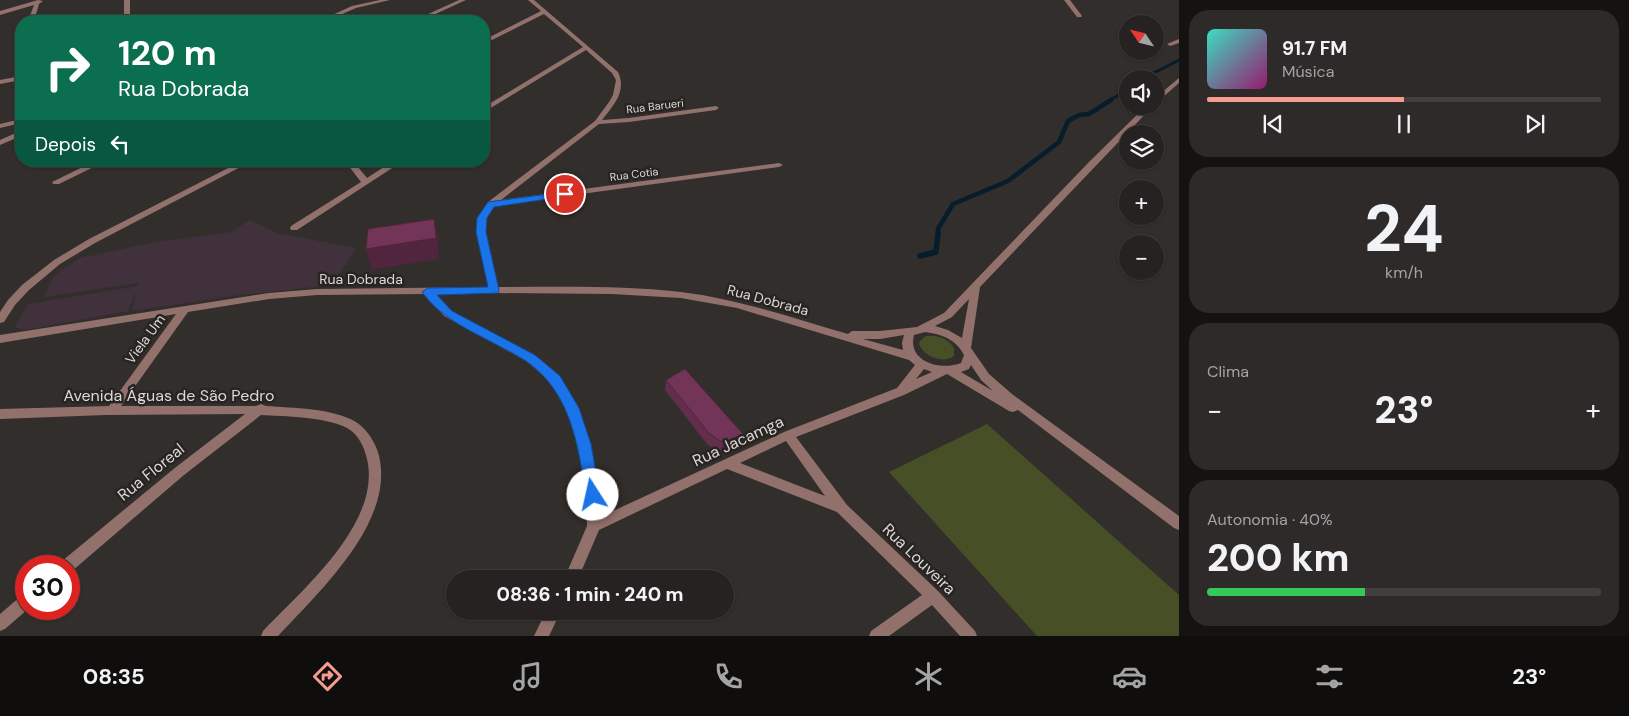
<!DOCTYPE html>
<html lang="pt">
<meta charset="utf-8">
<style>
:root{--surface:#262221;--page:#2e2a2a;--text:#f1f3f6;--muted:#a4a4a5;--line:#423f3f;--accent:#f59c91}
body{margin:0;font-family:"DM Sans",sans-serif;background:var(--page);color:var(--text);height:100vh;display:flex;flex-direction:column;font-size:19px;white-space:nowrap}
*{box-sizing:border-box;margin:0}
p{font-size:16px;color:var(--muted)}
.icon{flex:none;width:28px;height:28px;fill:none;stroke:currentColor;stroke-width:2;stroke-linecap:round;stroke-linejoin:round}
.map{position:relative;flex:1;overflow:hidden}
.drawer{display:flex;flex-direction:column;gap:10px;padding:10px;background:#151312;width:450px}
.drawer>*{flex:none}
.guide{position:absolute;left:15px;top:15px;width:475px;height:152px;border-radius:20px;box-shadow:0 1px 4px #0004,0 0 0 1px var(--line);background:#0b6e4f;color:#fff;overflow:hidden}
.needle{width:32px;rotate:305deg}
.fabs{position:absolute;left:1119px;top:15px;display:grid;gap:10px}
.fabs a{display:grid;place-items:center;width:45px;height:45px;border-radius:50%;background:var(--surface);box-shadow:0 1px 4px #0004,0 0 0 1px var(--line);font-size:25px}
.speed{position:absolute;left:15px;top:555px;display:flex;gap:10px;font-size:25px;font-weight:700;text-align:center}
.speed>*{display:grid;place-content:center;width:65px;height:65px;border-radius:50%;background:var(--surface);box-shadow:0 1px 4px #0004,0 0 0 1px var(--line);line-height:1}
.speed .limit{border:8px solid #d22;background:#fff;color:#111}
.pin{position:absolute;display:grid;place-items:center;width:42px;height:42px;color:#fff;margin:-21px;border:2px solid #fff;border-radius:50%;box-shadow:0 1px 5px #0007}
.me{position:absolute;width:55px;margin:-28px;rotate:350deg;stroke-linejoin:round;filter:drop-shadow(0 0 4px #0008)}
.turn{display:flex;align-items:center;gap:18px;height:105px;padding:0 20px;font-size:22px}
.turn .icon{width:65px;height:65px;stroke-width:2.5}
.turn b{display:block;font-size:35px;line-height:42px}
.then{display:flex;align-items:center;height:48px;padding:0 20px;background:#0003;gap:10px;font-size:19px}
.big{font-size:38px;font-weight:800;line-height:1.1}
.drawer .tile{flex:1;display:flex;flex-direction:column;justify-content:center;gap:8px;min-width:0;padding:0 18px;border-radius:20px;background:var(--page)}
.drawer .dial{align-items:center;gap:0}
.dial b{font-size:65px;line-height:1}
.song{display:flex;align-items:center;gap:15px}
.cover{width:60px;height:60px;border-radius:8px;background:linear-gradient(135deg,hsl(170 70% 55%),hsl(320 70% 35%))}
.played{height:5px;border-radius:2px;background:linear-gradient(90deg,var(--accent) 50%,var(--line) 50%)}
.keys{display:flex;justify-content:space-around;direction:ltr}
.heat{display:flex;justify-content:space-between;align-items:center;font-size:28px;direction:ltr}
.charge{height:8px;border-radius:4px;background:linear-gradient(90deg,#34c759 40%,var(--line) 0)}
.trip{position:absolute;left:446px;top:570px;width:288px;height:50px;border-radius:25px;background:var(--surface);box-shadow:0 1px 4px #0004,0 0 0 1px var(--line);font-weight:800;line-height:50px;text-align:center}
.menu{display:flex;height:80px;justify-content:space-around;align-items:center;background:#0f0e0d;color:var(--muted)}
.menu .icon{width:35px;height:35px}
.menu .current{color:var(--accent)}
.menu b{font-size:22px;color:var(--text)}
main{display:flex;flex:1;min-height:0}
.map>svg:first-child{display:block}
.education{fill:#41313c}
.green{fill:#464f25}
.lines{fill:none;stroke-linecap:round;stroke-linejoin:round}
.stream-far2{stroke:#071d2b;stroke-width:3}
.stream-far1{stroke:#071d2b;stroke-width:4.5}
.stream{stroke:#071d2b;stroke-width:5.5}
.minor{fill:#92716c;fill-rule:evenodd}
.wall{fill:#622e4b}
.shaded-wall{fill:#50253d}
.building{fill:#723557;stroke:#50253d}
.route{fill:#1a73e8;stroke:#114b97}
.labels{text-anchor:middle;dominant-baseline:central;stroke-width:5;stroke-linejoin:round;paint-order:stroke}
.far-street-label{font-size:11px;fill:#dbd8d7;stroke:#282422}
.street-label{font-size:14px;fill:#dbd8d7;stroke:#282422}
.near-street-label{font-size:16px;fill:#dbd8d7;stroke:#282422}
</style>
<main>
<div class="map">
<svg width="1179" height="636" viewBox="0 0 1179 636">
<rect width="100%" height="100%" fill="#322e2c"/>
<path class="education" d="M250 220 277 233 356 248 332 285 240 295 132 311 137 290 128 311 24 330 15 327 28 304 138 286 139 283 44 297 53 276 80 258 156 242 231 232Z"/>
<path class="green" d="M926 336C937 335 948 338 954 348V356C943 364 924 357 919 344L920 341Z
M987 424 1179 595V636H1037L889 472Z"/>
<g class="lines">
<path class="stream-far2" d="M1142 79 1179 60
M1109 101 1128 89"/>
<path class="stream-far1" d="M938 234V229L953 204 1008 181 1059 142 1068 121 1079 115 1089 114 1111 100"/>
<path class="stream" d="M920 256 936 252 938 233"/>
<path class="minor" d="M38 0 43 1 39 4 34 21H28L34 5 0 15V11Z
M124 0H130V21H124Z
M380 0H390L356 8 326 21H319L352 6Z
M459 0H466L420 21H413Z
M528 0H534L618 72C627 91 614 105 602 120L629 118 716 106 719 108 716 110 629 122 599 124 501 200 779 163 783 165 779 167 494 206 486 218 485 232 498 287C559 287 621 285 681 292 738 299 793 318 848 334L852 331H880L917 327 944 313 1089 162 1146 106H1153L980 287 971 348 989 374 1012 394 1179 516V530L1174 528 1018 410 1013 412 1009 411 947 374 904 395 796 437 847 505 938 591 975 631 977 636H960L932 605 889 636H869L871 631 922 595 837 512 727 469 599 530 578 579H564L587 526V495L578 444 568 409 551 382 526 361 444 316 424 294 317 295 269 299 188 312 121 406H256L261 404 266 406C292 408 333 408 356 422 367 429 376 443 379 456 395 522 319 592 278 636H261L263 631C302 590 382 523 367 459 364 446 358 434 347 428 326 417 284 416 261 415L184 475 72 571 69 572V566H60L62 561 176 467 245 414 106 415 0 419V409L109 406 176 314 0 343V335L269 293 317 289 489 287 477 232 478 218 488 202 595 121 609 102 613 95 616 80 612 73 586 50 484 112V107L583 47 544 14 484 44V40L541 11ZM494 293 612 294 681 298 737 308 909 360 915 365 897 388 784 432 600 517 599 495 590 444 579 408 559 376 534 355 452 312 435 294ZM969 299 962 338 948 330 935 326 952 317ZM925 332C941 334 956 339 964 355L961 363C941 371 907 362 914 335ZM904 335 902 343 903 350 863 339H880ZM971 365 981 380 993 391 961 372 969 369ZM924 369 932 372 916 379ZM786 441 825 496 740 463Z
M1064 0H1070L1082 16 1081 17H1077Z
M1179 39V43L1170 46 1167 44Z
M21 76V80L0 84V80Z
M1179 78V83L1155 104V98Z
M21 119V123L0 128V124Z
M18 132H21V136L0 145V140Z
M95 161H106L59 184H53L52 182Z
M242 161H252L95 243 60 264 29 290 15 305 4 322 0 323V312L8 300 22 285 54 260 89 239Z
M345 161H353L367 178 393 161H403L297 230H291L290 228 291 226 361 182Z
M26 594V609H28L5 629 0 631V614L21 596Z
M546 611H561L549 636H534Z"/>
</g>
<path class="wall" d="M666 380 740 444 720 454 707 444 665 390Z"/>
<path class="shaded-wall" d="M434 219 438 239 439 259 372 270 366 249Z
M743 434 740 444 720 454 723 443Z"/>
<path class="building" d="M434 219 436 238 366 249 368 229Z
M685 369 743 434 723 443 709 433 666 380Z"/>
<path class="route" d="M565 192 568 193V196L494 207 487 218 486 232 499 290 498 293 437 295 452 311 535 355 560 376 579 408 591 444 600 495 598 500 593 502 588 500 586 495C578 445 571 392 526 361 512 352 497 345 482 337 459 325 438 314 422 292L428 288 488 287 476 232 477 218 488 202Z"/>
<g class="labels">
<g class="far-street-label">
<text transform="translate(655 106) rotate(-7)">Rua Barueri</text>
<text transform="translate(634 174) rotate(-7)">Rua Cotia</text>
</g>
<g class="street-label">
<text x="361" y="279">Rua Dobrada</text>
<text transform="translate(768 300) rotate(15)">Rua Dobrada</text>
<text transform="translate(145 339) rotate(-54)">Viela Um</text>
</g>
<g class="near-street-label">
<text x="169" y="395">Avenida Águas de São Pedro</text>
<text transform="translate(738 441) rotate(-25)">Rua Jacamga</text>
<text transform="translate(151 472) rotate(-39)">Rua Floreal</text>
<text transform="translate(919 559) rotate(44)">Rua Louveira</text>
</g>
</g>
</svg>
<div class="fabs">
<a><svg class="needle" viewBox="-14 -14 28 28"><path d="M0-13l5 13h-10z" fill="#e53935"/><path d="M0 13l5-13h-10z" fill="#a4a4a5"/></svg></a>
<a><svg class="icon" aria-label="sound" viewBox="0 0 24 24"><path d="M4 9h4l5-4v14l-5-4H4zM17 9q2 3 0 6"/></svg></a>
<a><svg class="icon" aria-label="layers" viewBox="0 0 24 24"><path d="M12 4l9 5-9 5-9-5zM3 14l9 5 9-5"/></svg></a>
<a>+</a>
<a>−</a>
</div>
<div class="speed"><div class="limit">30</div></div>
<div class="pin" style="left:565px;top:194px;background:#d93025"><svg class="icon" aria-label="arrive" viewBox="0 0 24 24"><path d="M6 21V4h12l-3 4 3 4H6"/></svg></div>
<svg class="me" style="left:593px;top:495px" viewBox="-20 -20 40 40"><circle r="19" fill="#fff"/><path d="M0-13L10 11 0 6-10 11z" fill="#1a73e8"/></svg>
<div class="trip">08:36 · 1 min · 240 m</div>
<div class="guide">
<div class="turn"><svg class="icon" aria-label="right" viewBox="0 0 24 24"><path d="M7 20v-9h11M14 6l5 5-5 5"/></svg><div><b>120 m</b>Rua Dobrada</div></div>
<div class="then">Depois<svg class="icon" aria-label="left" viewBox="0 0 24 24"><path d="M17 20v-9H6M10 6l-5 5 5 5"/></svg></div>
</div>
</div>
<section class="drawer">
<div class="tile">
<div class="song"><i class="cover"></i><div><b>91.7 FM</b><p>Música</p></div></div>
<div class="played"></div>
<div class="keys"><svg class="icon" aria-label="previous" viewBox="0 0 24 24"><path d="M18 5L8 12l10 7zM5 5v14"/></svg><svg class="icon" aria-label="pause" viewBox="0 0 24 24"><path d="M8 5v14M16 5v14"/></svg><svg class="icon" aria-label="next" viewBox="0 0 24 24"><path d="M6 5l10 7-10 7zM19 5v14"/></svg></div>
</div>
<div class="tile dial"><b>24</b><p>km/h</p></div>
<div class="tile"><p>Clima</p>
<div class="heat"><a>−</a><b class="big">23°</b><a>+</a></div>
</div>
<div class="tile"><p>Autonomia · 40%</p><b class="big">200 km</b><div class="charge"></div></div>
</section>
</main>
<nav class="menu">
<b>08:35</b>
<svg class="icon current" aria-label="directions" viewBox="0 0 24 24"><path d="M12 3l9 9-9 9-9-9zM9 14v-3h6M13 9l2 2-2 2"/></svg>
<svg class="icon" aria-label="music" viewBox="0 0 24 24"><path d="M9 18V5l10-2v13"/><circle cx="6" cy="18" r="3"/><circle cx="16" cy="16" r="3"/></svg>
<svg class="icon" aria-label="phone" viewBox="0 0 24 24"><path d="M5 4h4l2 5-3 2q2 4 5 5l2-3 5 2v4C11 20 4 13 5 4z"/></svg>
<svg class="icon" aria-label="climate" viewBox="0 0 24 24"><path d="M12 3v18M4 7l16 10M4 17L20 7"/></svg>
<svg class="icon" aria-label="car" viewBox="0 0 24 24"><path d="M5 17H2v-5l4-1 3-4h7l3 4 3 1v5h-3M9 17h6M6 11h13"/><circle cx="7" cy="17" r="2"/><circle cx="17" cy="17" r="2"/></svg>
<svg class="icon" aria-label="filters" viewBox="0 0 24 24"><path d="M4 7h16M4 17h16"/><circle cx="9" cy="7" r="2"/><circle cx="15" cy="17" r="2"/></svg>
<b>23°</b>
</nav>
